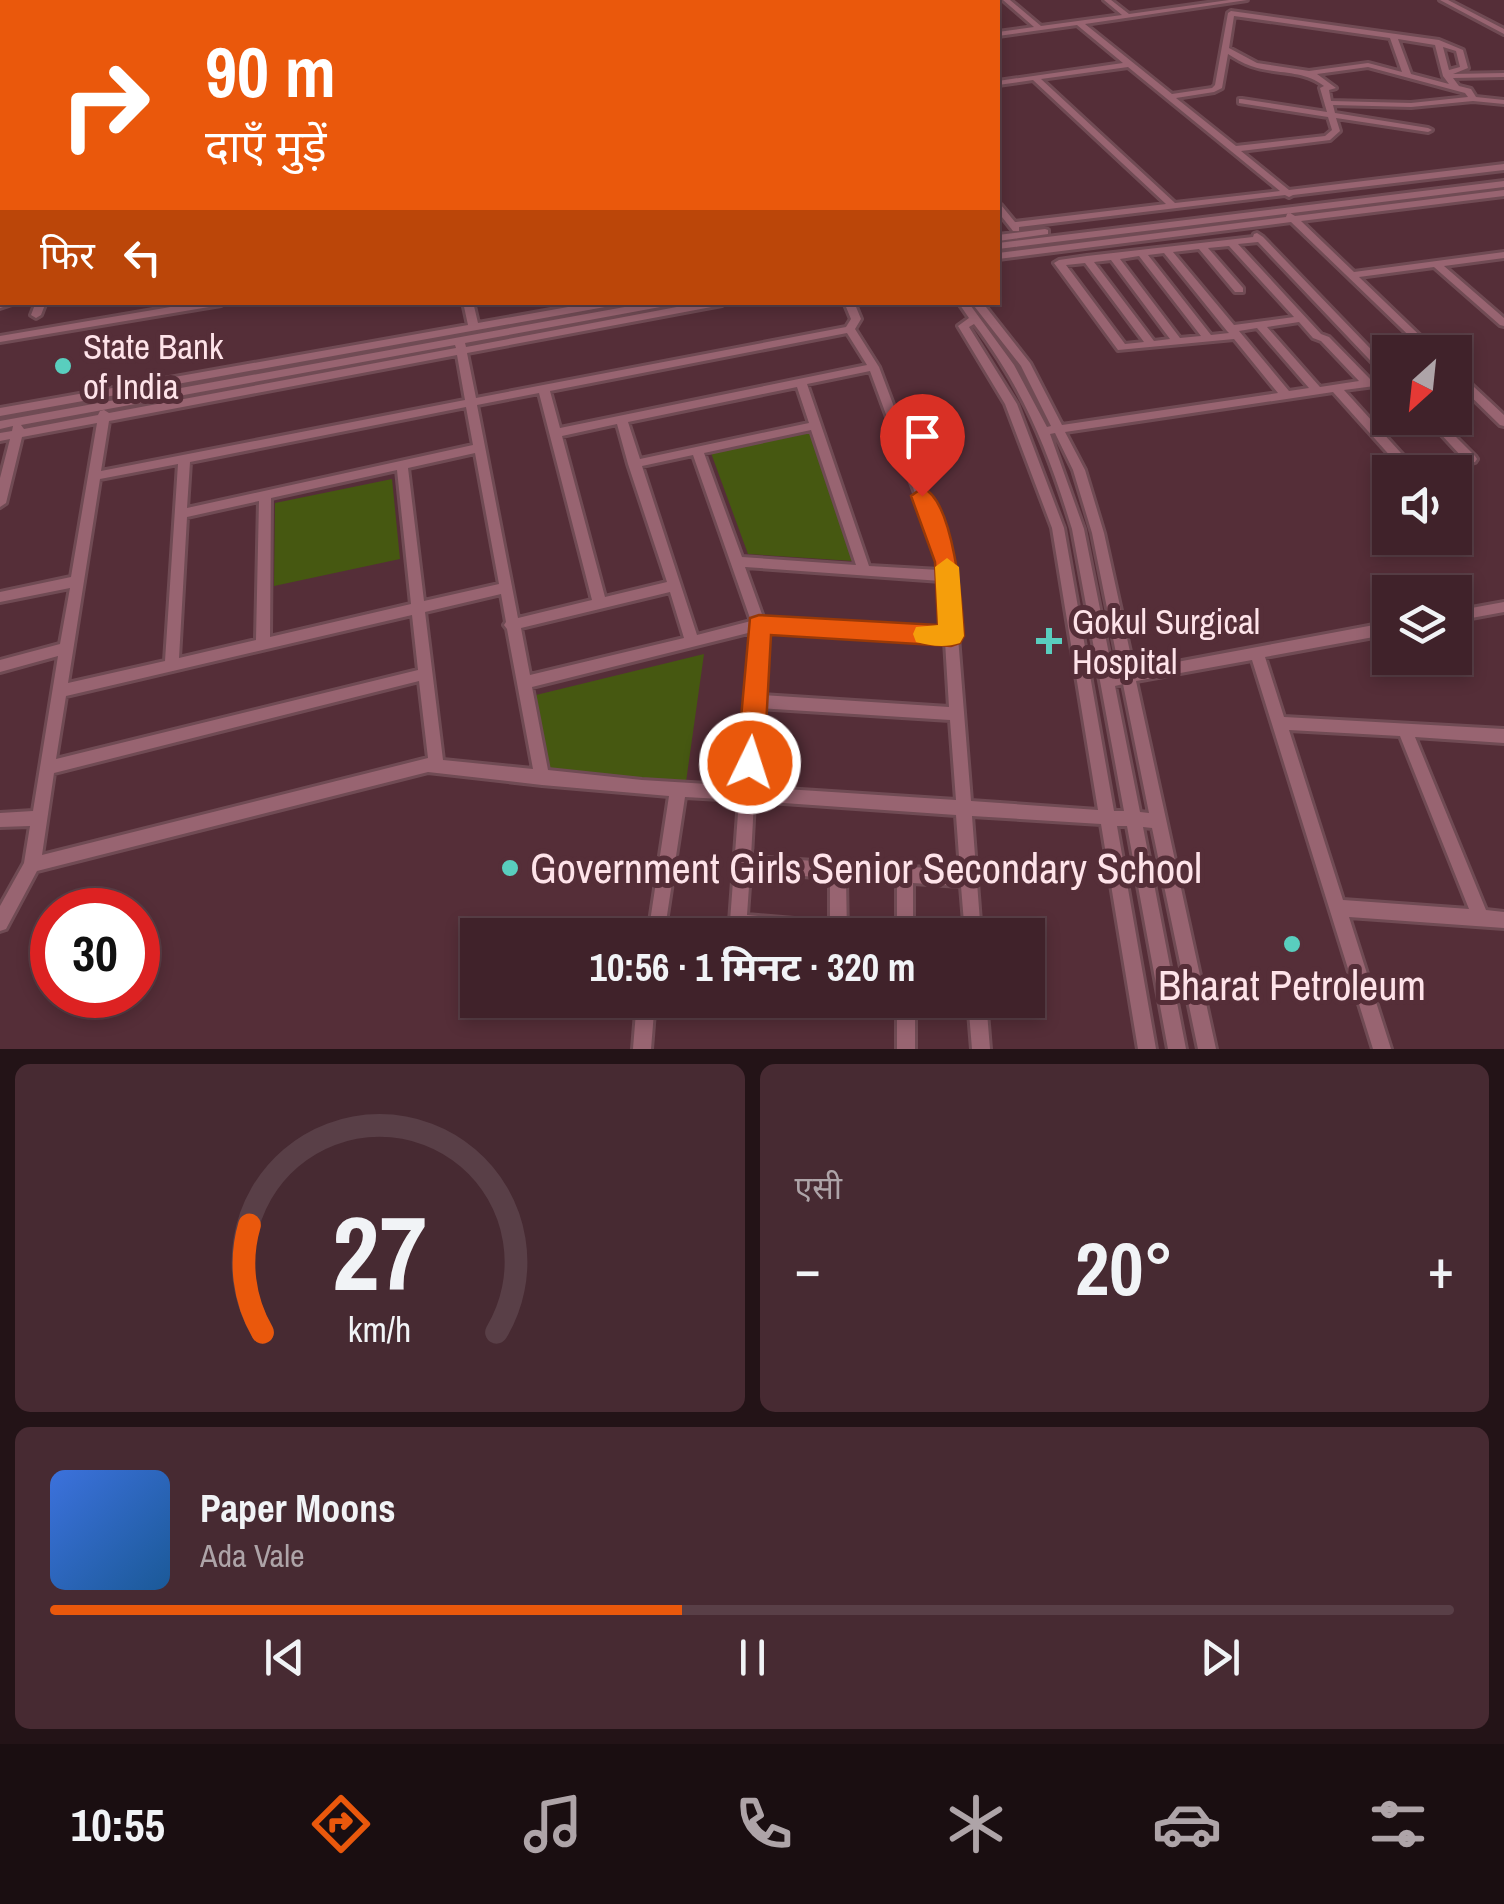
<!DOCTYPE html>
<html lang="hi">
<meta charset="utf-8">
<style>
:root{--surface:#40222a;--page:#472a32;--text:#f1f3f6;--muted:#aea4a8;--line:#593f47;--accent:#ea580c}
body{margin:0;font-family:"Archivo Narrow","Noto Sans Devanagari",sans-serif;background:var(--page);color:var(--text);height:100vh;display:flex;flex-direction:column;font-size:38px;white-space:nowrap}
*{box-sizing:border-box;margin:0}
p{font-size:32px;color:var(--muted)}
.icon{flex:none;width:55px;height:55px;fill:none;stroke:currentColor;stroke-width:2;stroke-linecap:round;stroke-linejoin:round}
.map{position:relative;height:1049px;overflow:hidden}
.drawer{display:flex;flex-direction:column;gap:15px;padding:15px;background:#231317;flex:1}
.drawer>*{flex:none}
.top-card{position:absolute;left:0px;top:0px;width:1000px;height:305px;box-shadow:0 5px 15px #0003,0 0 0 2px var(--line);background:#ea580c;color:#fff;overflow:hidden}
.needle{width:65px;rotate:207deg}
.tools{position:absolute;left:1372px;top:335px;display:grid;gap:20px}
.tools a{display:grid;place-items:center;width:100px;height:100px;border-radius:0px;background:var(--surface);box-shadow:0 5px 15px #0003,0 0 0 2px var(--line);font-size:50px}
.speed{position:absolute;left:30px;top:888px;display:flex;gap:20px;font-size:50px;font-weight:700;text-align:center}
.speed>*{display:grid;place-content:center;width:130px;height:130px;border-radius:50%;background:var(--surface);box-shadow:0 5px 15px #0003,0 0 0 2px var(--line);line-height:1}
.speed .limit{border:15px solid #d22;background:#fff;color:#111}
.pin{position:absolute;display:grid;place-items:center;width:85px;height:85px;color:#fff;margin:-102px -42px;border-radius:50% 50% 50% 0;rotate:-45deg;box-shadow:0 0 10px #0007}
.pin .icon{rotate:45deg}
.me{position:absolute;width:110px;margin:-55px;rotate:4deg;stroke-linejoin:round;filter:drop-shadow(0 0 8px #0008)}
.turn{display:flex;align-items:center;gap:35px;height:210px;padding:0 40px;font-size:45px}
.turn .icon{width:130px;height:130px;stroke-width:2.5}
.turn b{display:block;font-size:70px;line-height:85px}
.then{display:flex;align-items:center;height:95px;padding:0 40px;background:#0003;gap:20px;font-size:38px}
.big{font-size:75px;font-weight:700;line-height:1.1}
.drawer .tile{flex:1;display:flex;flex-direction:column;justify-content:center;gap:15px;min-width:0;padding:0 35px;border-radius:15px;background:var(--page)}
.drawer .dial{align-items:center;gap:0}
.dial svg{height:260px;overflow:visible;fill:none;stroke:var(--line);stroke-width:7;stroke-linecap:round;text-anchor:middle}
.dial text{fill:var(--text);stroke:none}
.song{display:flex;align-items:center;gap:30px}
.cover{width:120px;height:120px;border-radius:15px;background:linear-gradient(135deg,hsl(220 70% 55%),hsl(210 70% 35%))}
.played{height:10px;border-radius:5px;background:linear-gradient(90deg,var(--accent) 45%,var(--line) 45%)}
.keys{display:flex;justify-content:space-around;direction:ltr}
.heat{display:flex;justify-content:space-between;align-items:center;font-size:55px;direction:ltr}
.drawer .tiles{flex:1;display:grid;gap:15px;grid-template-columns:1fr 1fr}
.tile:last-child{grid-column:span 2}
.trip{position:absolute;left:460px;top:918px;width:585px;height:100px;border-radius:0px;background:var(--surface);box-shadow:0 5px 15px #0003,0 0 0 2px var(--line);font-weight:700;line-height:100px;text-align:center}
.tabs{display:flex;height:160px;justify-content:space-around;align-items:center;background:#1a0e11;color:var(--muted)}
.tabs .icon{width:70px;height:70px}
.tabs .current{color:var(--accent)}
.tabs b{font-size:45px;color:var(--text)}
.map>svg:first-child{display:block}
.green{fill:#465811}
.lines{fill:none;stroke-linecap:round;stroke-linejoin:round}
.minor-casing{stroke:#704b54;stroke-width:6}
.minor{fill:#986471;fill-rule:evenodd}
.route{fill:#ea580c;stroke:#983908;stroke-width:2.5}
.slow{fill:#f59e0b}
.poi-dot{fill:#59cebe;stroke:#552e38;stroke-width:4}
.labels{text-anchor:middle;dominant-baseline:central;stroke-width:10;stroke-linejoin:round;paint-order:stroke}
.poi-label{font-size:35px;fill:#fee3e9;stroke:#552e38;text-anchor:start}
.near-poi-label{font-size:42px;fill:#fee3e9;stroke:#552e38;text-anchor:start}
</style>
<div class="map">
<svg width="1504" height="1049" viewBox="0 0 1504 1049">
<rect width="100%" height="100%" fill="#552e38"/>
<path class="green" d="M810 433 853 561 748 554 711 453Z
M392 479 400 559 274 586 275 503Z
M704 654 686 782 549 769 536 695Z"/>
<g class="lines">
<g class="minor-casing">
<path id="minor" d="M58 0H67L69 2H61Z
M108 0H114L113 2H107Z
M144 0H170L162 2H141Z
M254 0H302L294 2H251Z
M748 0H755L756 2H750Z
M815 0H823L824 2H817Z
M895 0H920L912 2H892Z
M1003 0H1010L1041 26 1122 15 1104 0H1111L1129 14 1229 0H1247L1085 24 1172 94 1212 88 1215 85 1228 13 1231 11 1439 40 1463 50 1468 68 1453 74 1504 73V77L1453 78 1459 86 1471 89 1476 97 1504 100V104L1473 101 1411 107 1333 105 1335 113 1428 128 1432 130 1428 132 1336 118 1340 131 1330 140 1241 151 1289 190 1504 164V170L1293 195 1289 197 1285 195 1019 227V231H1013L998 212V204L1001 205 1015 222 1166 204 1033 80 998 85V81L1123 63 1077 25 998 36V32L1034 27ZM1234 16 1390 38 1402 72 1368 63 1309 71 1257 63 1229 48ZM1398 39 1435 45 1443 76 1449 84 1411 74ZM1443 47 1456 51 1460 67 1449 70ZM1228 54C1235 58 1242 63 1251 66 1277 75 1302 69 1324 86L1320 88 1327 112 1242 99H1239V103L1328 117 1332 130 1325 136 1236 146 1176 98 1214 92 1222 88ZM1128 67 1280 191 1175 203 1041 79ZM1368 67 1465 93 1468 97 1411 103 1331 101 1329 90 1336 88 1317 74Z
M1440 0H1448L1504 29V34Z
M0 15H2V19L0 20Z
M0 28H2V33H0Z
M1504 181V187L998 249V243Z
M1504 190V196L1301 221 1354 272 1504 252V258L1444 266 1504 318V326L1500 325 1434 267 1359 277 1437 352H1426L1291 222 998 259V253L1286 217 1287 214 1290 213 1295 216Z
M2 222V228L0 229V223Z
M1045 229 1048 230V234L998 241V235Z
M1257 233 1263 237 1390 369V384L1344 390 1410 463 1422 465 1462 457 1426 418H1437L1475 456 1477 459 1475 462 1425 472 1402 469 1333 392 1065 432 1085 470 1104 533 1134 670 1390 622V634L1265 657 1284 717 1504 729V743L1415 737 1486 910 1504 912V928L1349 917 1391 1049H1373L1252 660 1136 681 1216 1049H1198L1152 828 1143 827 1186 1049H1168L1127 826H1117L1156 1049H1138L1101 824 972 816 981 935H965L961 886 913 883V935H897V882L846 879 847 935H783L746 932 745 935H729L739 800 685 797 664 935H648L669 796 542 785 428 772 37 871 6 929 0 931V906L24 863 30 826 0 827V813L33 811 58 656 0 672V660L60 644 70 588 0 602V592L71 577 97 423 22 437 6 503 0 507V478L10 439 0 441V433L12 431 13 426 0 429V421L652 302H676L671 305 465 343 466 347 703 302H727L722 305 467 353 476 398 846 327 851 319 844 302H854L861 319 855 329 879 367 952 561 971 801 1098 810 1052 528 1005 404 958 326 969 318 958 302H968L1014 365 1047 427 1051 426 1021 366 971 302H982L1030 363 1062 425 1278 393 1234 339 1118 350 1054 263 1059 260 1087 256 1253 237 1254 234ZM1258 242 1386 377 1370 379 1329 337 1321 334 1238 244ZM1229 246 1294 317 1234 325 1173 252 1199 249 1235 292H1243V288L1208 248ZM1164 253 1227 331 1229 333 1211 335 1148 255ZM1139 256 1201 336 1180 338 1120 259ZM1111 260 1170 339 1154 341 1094 262ZM1085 263 1144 342 1125 344 1066 265ZM1299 322 1313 338 1321 341 1359 381 1320 387 1267 327ZM974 324C1024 390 1048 450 1072 529L1124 811H1114L1064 528 1017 404 969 327ZM1257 328 1309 388 1289 391 1239 331ZM847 333 867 365 560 428 550 391ZM455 345 456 348 109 413 104 410 100 411 98 415 24 429 21 425ZM457 355 465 400 101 471 109 421ZM870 371 940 561V570L869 566 807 384ZM797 387 809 423 640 459 628 422ZM539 393 592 600 518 618 477 405ZM466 407 473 445 187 508 190 462ZM617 424 628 464 667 582 605 597 562 436ZM811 430 856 565 742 557 704 453ZM1055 433 1073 470 1092 533 1120 673 1113 674 1084 529 1050 434ZM475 453 499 584 424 601 408 468ZM693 455 751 621 697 635 642 466ZM178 464 165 661 68 683 100 479ZM397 470 411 604 270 637 271 498ZM259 501 256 640 179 658 187 517ZM745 567 941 581 944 630 764 620ZM670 592 684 638 530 675 521 628ZM501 594 506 622 504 625 507 629 533 769 443 760 425 612ZM412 615 418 670 56 759 66 696ZM765 631 945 641 949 707 761 695ZM752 632 740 786 642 780 548 770 532 687ZM419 681 428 758 42 855 54 773ZM1123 684 1149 813 1140 812 1115 686ZM760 708 950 720 956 800 755 787ZM1289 730 1400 736 1469 909 1343 900ZM754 801 956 815 960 870 751 857ZM750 872 830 878V922L747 915Z
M0 252H2V258H0Z
M0 302H18L0 308Z
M36 302H46L41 315 36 318 31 315Z
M200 302H226L221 305 0 342V336Z
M463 302H473L478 323 596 302H621L616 305 0 416V408L468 325Z
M1455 371 1459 373 1504 415V426L1500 425 1455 381Z
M1504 602V612L1455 621V611Z
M637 1000H655L651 1049H633Z
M861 1000H915V1049H897V1011L870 1009 864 1006Z
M968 1000H986L990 1049H972Z"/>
</g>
<use href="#minor" class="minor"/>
</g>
<path class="route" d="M922 488C954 498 962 607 964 636L960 643 951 646 771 635 764 763 760 771 750 775 741 771 737 763 750 618 759 615 938 625 935 562 911 496Z"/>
<path class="slow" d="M947 558 959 567 964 636 960 643C946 648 930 646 916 642L913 634 916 627 938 625 935 567Z"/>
<g class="poi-dot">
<circle cx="63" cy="366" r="10"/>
<path d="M1044 626h10v10h10v10h-10v10h-10v-10h-10v-10h10z"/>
<circle cx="510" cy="868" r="10"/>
<circle cx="1292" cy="944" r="10"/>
</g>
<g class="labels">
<g class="poi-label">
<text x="83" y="346">State Bank<tspan x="83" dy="40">of India</tspan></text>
<text x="1072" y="621">Gokul Surgical<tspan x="1072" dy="40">Hospital</tspan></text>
</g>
<g class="near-poi-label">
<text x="530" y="868">Government Girls Senior Secondary School</text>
<text x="1292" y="985" text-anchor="middle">Bharat Petroleum</text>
</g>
</g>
</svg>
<div class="tools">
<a><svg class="needle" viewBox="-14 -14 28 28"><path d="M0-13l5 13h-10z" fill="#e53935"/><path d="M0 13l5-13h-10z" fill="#aea4a8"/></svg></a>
<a><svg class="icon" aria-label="sound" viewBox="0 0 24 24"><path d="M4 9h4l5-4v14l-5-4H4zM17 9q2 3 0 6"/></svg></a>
<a><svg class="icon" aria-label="layers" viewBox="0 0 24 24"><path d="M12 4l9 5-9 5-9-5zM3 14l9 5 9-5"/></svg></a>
</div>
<div class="speed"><div class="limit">30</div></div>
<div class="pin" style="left:922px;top:496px;background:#d93025"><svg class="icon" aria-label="arrive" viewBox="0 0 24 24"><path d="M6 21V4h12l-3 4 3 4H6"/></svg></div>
<svg class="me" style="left:750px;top:763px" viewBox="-20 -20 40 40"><circle r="17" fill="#ea580c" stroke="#fff" stroke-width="3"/><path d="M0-11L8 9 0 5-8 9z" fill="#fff"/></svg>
<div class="trip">10:56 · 1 मिनट · 320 m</div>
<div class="top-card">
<div class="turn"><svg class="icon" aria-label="right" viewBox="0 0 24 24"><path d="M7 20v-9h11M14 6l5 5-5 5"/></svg><div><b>90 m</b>दाएँ मुड़ें</div></div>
<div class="then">फिर<svg class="icon" aria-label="left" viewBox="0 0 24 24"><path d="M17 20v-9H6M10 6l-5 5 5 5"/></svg></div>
</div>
</div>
<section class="drawer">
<div class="tiles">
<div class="tile dial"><svg viewBox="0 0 100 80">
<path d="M14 69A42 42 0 1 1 86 69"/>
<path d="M14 69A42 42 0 0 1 10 36" stroke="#ea580c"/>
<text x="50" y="56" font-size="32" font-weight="700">27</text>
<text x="50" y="72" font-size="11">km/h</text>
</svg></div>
<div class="tile"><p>एसी</p>
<div class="heat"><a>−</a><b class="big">20°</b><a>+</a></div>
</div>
<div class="tile">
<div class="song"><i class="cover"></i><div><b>Paper Moons</b><p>Ada Vale</p></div></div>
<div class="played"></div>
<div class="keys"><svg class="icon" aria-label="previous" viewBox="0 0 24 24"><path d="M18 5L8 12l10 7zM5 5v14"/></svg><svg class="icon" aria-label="pause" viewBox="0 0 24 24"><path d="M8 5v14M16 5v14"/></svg><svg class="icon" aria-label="next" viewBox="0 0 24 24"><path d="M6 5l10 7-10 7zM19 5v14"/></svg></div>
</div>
</div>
</section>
<nav class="tabs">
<b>10:55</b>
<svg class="icon current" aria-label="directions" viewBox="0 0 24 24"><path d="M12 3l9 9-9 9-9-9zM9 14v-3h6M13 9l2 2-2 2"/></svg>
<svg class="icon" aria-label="music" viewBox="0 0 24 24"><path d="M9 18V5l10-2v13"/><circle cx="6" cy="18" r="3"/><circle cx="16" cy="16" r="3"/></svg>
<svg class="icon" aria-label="phone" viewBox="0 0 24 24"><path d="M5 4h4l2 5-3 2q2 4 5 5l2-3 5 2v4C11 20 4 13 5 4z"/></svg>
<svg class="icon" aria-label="climate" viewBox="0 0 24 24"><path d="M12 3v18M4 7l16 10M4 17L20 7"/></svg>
<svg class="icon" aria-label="car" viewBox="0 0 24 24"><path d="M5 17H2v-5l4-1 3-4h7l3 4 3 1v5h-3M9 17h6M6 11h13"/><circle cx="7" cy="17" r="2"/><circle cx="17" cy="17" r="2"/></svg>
<svg class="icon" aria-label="filters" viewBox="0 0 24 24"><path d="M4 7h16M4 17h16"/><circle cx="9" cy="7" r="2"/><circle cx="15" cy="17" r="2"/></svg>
</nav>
